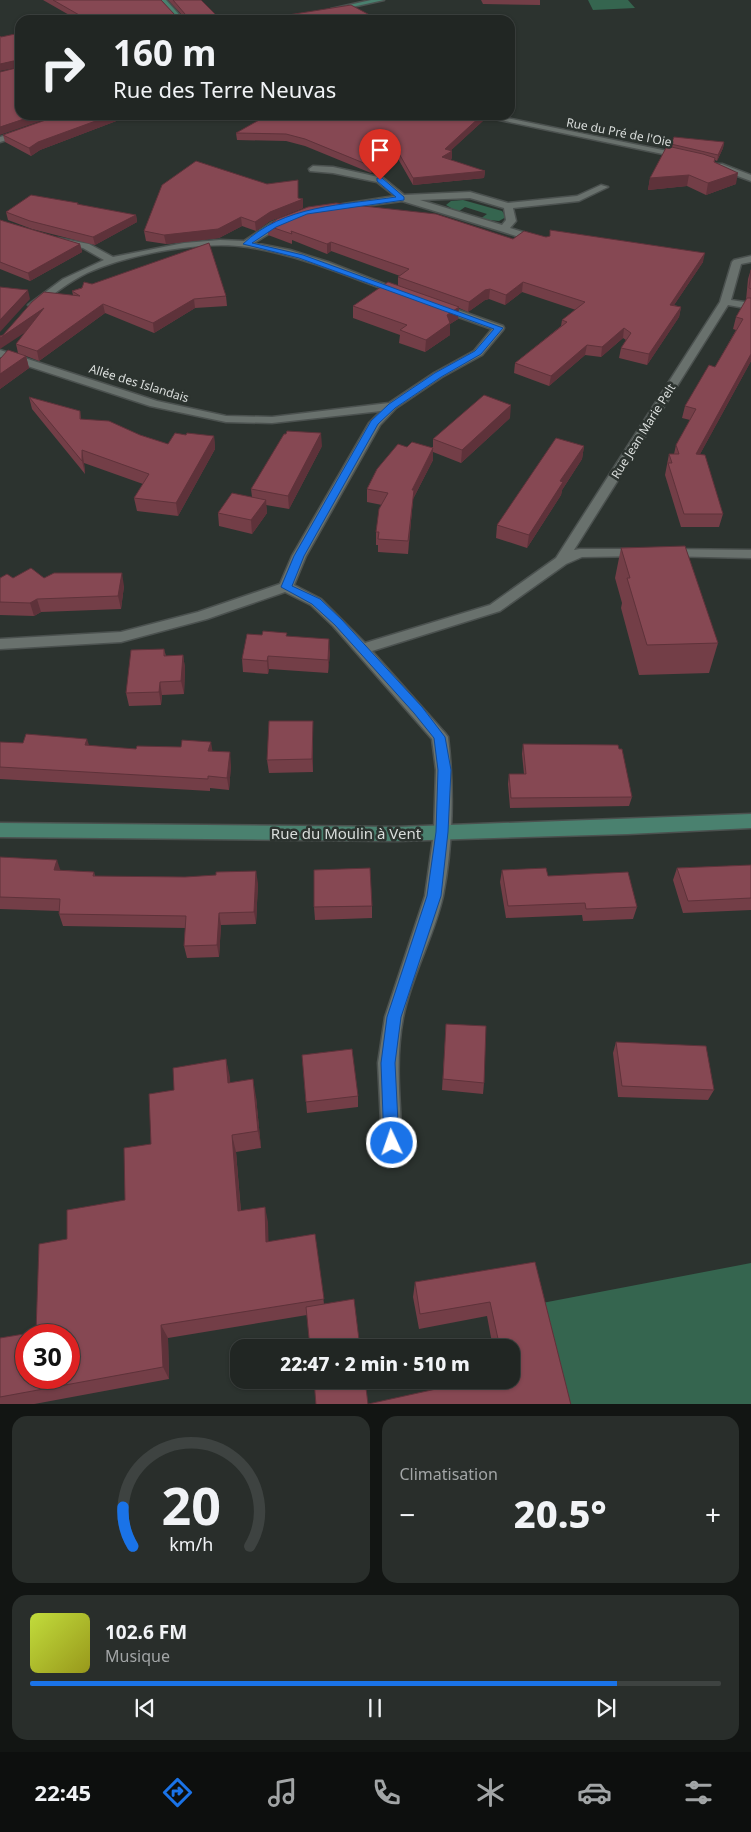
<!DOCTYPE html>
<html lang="fr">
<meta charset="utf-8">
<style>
:root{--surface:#212623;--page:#292e2b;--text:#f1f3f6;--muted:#a2a5a6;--line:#3e4341;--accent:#1a73e8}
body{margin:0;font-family:"Noto Sans",sans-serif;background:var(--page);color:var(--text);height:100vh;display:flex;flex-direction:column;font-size:19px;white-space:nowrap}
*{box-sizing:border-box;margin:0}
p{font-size:16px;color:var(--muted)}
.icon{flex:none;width:28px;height:28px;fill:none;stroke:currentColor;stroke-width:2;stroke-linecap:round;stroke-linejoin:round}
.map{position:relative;height:1404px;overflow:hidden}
.panel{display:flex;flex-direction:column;gap:12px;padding:12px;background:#121513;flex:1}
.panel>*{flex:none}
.guide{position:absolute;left:15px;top:15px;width:500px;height:105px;border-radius:15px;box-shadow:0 1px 4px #0004,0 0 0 1px var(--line);background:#212623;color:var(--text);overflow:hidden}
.speed{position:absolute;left:15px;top:1324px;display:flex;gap:10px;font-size:25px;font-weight:700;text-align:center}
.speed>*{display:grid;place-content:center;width:65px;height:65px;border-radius:50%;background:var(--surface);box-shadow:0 1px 4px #0004,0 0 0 1px var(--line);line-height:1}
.speed .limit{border:8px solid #d22;background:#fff;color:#111}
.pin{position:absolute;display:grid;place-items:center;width:42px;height:42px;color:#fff;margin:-51px -21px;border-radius:50% 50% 50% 0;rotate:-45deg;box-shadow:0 0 5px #0007}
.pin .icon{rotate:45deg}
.me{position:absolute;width:55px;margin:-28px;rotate:357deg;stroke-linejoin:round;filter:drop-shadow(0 0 4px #0008)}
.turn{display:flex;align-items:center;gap:18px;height:105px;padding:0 15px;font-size:22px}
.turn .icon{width:65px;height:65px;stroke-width:2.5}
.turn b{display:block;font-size:35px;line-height:42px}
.big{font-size:38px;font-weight:800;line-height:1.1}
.panel .card{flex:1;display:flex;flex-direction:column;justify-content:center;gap:8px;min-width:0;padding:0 18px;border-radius:15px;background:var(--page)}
.panel .dial{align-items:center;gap:0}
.dial svg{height:130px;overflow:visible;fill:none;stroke:var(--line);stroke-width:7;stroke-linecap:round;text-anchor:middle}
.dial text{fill:var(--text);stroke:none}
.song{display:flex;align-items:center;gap:15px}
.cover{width:60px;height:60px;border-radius:8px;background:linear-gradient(135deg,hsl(70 70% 55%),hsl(60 70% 35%))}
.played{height:5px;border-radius:2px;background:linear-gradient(90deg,var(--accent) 85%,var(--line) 85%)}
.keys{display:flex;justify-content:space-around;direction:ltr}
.heat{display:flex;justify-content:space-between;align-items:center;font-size:28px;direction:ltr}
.panel .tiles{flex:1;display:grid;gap:12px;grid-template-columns:1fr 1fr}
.card:last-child{grid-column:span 2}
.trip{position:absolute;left:230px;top:1339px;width:290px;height:50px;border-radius:15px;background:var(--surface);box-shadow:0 1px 4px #0004,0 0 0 1px var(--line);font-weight:800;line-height:50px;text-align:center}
.tab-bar{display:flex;height:80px;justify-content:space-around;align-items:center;background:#0d0f0e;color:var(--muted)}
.tab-bar .icon{width:35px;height:35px}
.tab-bar .selected{color:var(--accent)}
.tab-bar b{font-size:22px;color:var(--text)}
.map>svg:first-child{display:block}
.green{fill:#35654f}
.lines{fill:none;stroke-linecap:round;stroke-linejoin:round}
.street-casing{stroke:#4b514f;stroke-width:3}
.secondary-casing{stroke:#4b514f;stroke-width:3}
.street{fill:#69716d;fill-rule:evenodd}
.secondary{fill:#4a816f;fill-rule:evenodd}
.wall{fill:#733e47}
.shaded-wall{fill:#5e323a}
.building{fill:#864853;stroke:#5e323a;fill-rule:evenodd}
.route{fill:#1a73e8;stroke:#114b97}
.labels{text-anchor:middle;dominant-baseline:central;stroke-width:5;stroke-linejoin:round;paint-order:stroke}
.far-street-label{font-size:12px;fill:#d9dddb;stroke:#2c332f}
.street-label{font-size:15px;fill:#d9dddb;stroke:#2c332f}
</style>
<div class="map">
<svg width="751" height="1405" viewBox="0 0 751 1405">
<rect width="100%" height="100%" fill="#2c332f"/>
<path class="green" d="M588 0H628L635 8 593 10Z
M463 200 502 211 506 217 499 221 480 219 487 214 465 207 458 212 446 205 451 201Z
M751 1263V1404H562L537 1304Z"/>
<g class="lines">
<g class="street-casing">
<path id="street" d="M476 115H492L682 154 686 156 682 158Z
M23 130H26V134L0 142V137Z
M716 164H722L751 175V181L716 168Z
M313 166 333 167 383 178 404 195 470 192 508 203 577 196 601 185 608 187 579 201 513 208 516 221 510 228 542 238 544 240 539 243 402 201 334 210V206L337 205 395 196 377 182 333 173 310 171 309 169ZM470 198 504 208 506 220 502 225 420 200Z
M286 217 291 220 254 243 290 250 328 262 405 292 404 294H396C348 276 299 255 248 247 202 240 129 254 87 273 69 282 53 294 37 307L33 308 28 305 63 279 104 260 83 248 58 242V238L89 244 113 257 184 243 220 240 244 241 271 223Z
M751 256V262L741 264 731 300 751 303V309L728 305 574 550 580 549H640L645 550 647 553 645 556 582 557 566 564 500 611 372 651 445 733 448 737C454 787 453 845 443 896 434 937 411 976 403 1018 395 1060 400 1101 402 1143L399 1150 392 1153 385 1150 382 1143 378 1063 385 1017 425 896 434 832 436 770 432 739 333 626 311 605 285 592 207 619 121 642 0 649V639L121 632 198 612 280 584 292 556 369 423 381 411 272 423 226 422 150 406 0 357V350L157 401 226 416 272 417 389 403 434 373 474 351 492 329 436 309V305H444L503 326 504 328 503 330 482 355 442 377 396 408 380 425 306 556 294 585 321 599 365 643 490 605 556 558 720 302 732 262 734 260Z
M668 549 751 550V558L663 556 661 553 663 550Z"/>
</g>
<g class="secondary-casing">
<path id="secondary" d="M159 0H166L184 20H177Z
M371 0H384L334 11 331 9Z
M751 814V828L628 834 396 841 0 837V823L396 827Z"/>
</g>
<use href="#street" class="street"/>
<use href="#secondary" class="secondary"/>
</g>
<path class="wall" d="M43 0H161L175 15H182L168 0H201L216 20H78Z
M481 0H540V5L483 4Z
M60 115H132L40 150 31 156 5 142 3 135Z
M485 119 451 150 452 158 450 160 485 171 484 178 413 185 397 157 371 173 305 146 286 141 237 140 236 133Z
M724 142 723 148 717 161 715 160V162L736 184 706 195 687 186 648 190 650 178 670 147 671 144Z
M267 184 298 189V198L303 208 270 221 256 231 242 226 219 238 166 244 146 241 144 231Z
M78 203 79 205 136 215 137 222 95 245 32 229 8 220 6 212Z
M0 220 80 244 82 252 30 281 0 269Z
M268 226 513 239 546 237 703 262 674 305 681 307 679 317 647 365 619 358 621 348 626 340 623 338 601 357 585 355 549 386 514 373 515 363 561 326 562 320 576 310 522 292 505 305 489 299 485 300 468 312 459 308 458 319 450 324V335L425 352 399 343 400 335 353 318V306L398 285V277L400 276 331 251 327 254 292 240V244L268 235Z
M751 269V361L700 454 723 514 719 527H681L665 475 669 454H674L676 445 690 420 682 418 685 406 715 367 736 330 733 329 736 317 746 300 748 279Z
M92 284 226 296 227 306 195 308 154 333 105 313 39 361 26 356 29 368 0 389V359L18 353 16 344 25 332 3 335 73 295 72 291Z
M29 397 80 411 81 419 140 435 168 444 186 435 214 436 215 449 178 516 137 511 134 498 143 484 84 463 85 474 32 409Z
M510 418 461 463 433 452V460L413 499 408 554 378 552V545H376V532L382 505 367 502V489L407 447H433V439Z
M322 446 289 509 266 505 267 513 252 534 219 526 218 513 252 497 251 489Z
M584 446 582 459 562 490 561 495 527 548 496 538 497 525Z
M621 548 718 643 709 673 639 675 621 608 622 603 615 578Z
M0 578H44L124 586 121 609 41 612 34 616 0 615Z
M287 636 330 652 328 673 269 669 268 674 243 672 242 659Z
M164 649 166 656 183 655 185 668 184 694 162 695 161 705 129 706 126 693Z
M313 734V772L269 773 267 760Z
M0 742 89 746 136 749 212 752 231 765 229 790 210 788V791L0 779Z
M523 744 632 797 629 806 510 808 508 784 509 774H524L522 754Z
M0 858 61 870 94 872 95 876 258 883 256 924 221 925 219 957 187 958 184 946 186 928 63 926 59 914V911L0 909Z
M751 865V910L683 913 673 880 677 868Z
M502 870 548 876 637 907 633 919 583 921 582 915 506 918 500 882Z
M372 906V918L315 920 314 907Z
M446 1024 484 1083 483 1094 442 1090Z
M616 1042 714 1090 708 1100 618 1097 613 1053Z
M302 1055 358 1096V1107L307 1113Z
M226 1059 230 1083 256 1097 261 1148 236 1152 241 1211 268 1222V1242L315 1234 324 1304 307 1315 168 1338 169 1379 29 1405H0V1338L36 1332 67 1239 125 1200 151 1144 174 1090Z
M535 1262 571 1405H316L368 1404 511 1380V1348H493L487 1316 419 1329 413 1297 415 1282Z"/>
<path class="shaded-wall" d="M215 14 216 20H203Z
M18 60 20 67 0 71V64Z
M36 115H58L0 135V127Z
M112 115H132L40 150 31 156 29 148 38 142Z
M482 115H486L485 119 446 155 452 151V158L442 165V157L445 149Z
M724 142 723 148 717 161 718 155Z
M397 150V157L371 173V166Z
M485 171 484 178 413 185V178Z
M738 173 736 184 706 195 708 183Z
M689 175 687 186 648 190 650 178Z
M298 180V201L303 199V208L270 221 256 231 255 222Z
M136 215 137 222 95 245 93 237Z
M241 217 242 226 219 238 166 244 164 235Z
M331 242V251L327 254V244Z
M80 244 82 252 30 281 28 273Z
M705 253 703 262 668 314 670 305Z
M523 282 522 292 505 305 506 295Z
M490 289 489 299 485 300 468 312 469 302 485 290Z
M28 290 30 299 0 332V320Z
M194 299 195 308 154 333 153 323Z
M103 304 105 313 39 361 37 351Z
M459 307 458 319 450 324V335L425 352 426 340 447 315Z
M681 307 679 317 647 365 649 354Z
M44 308 47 318 0 349V337Z
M624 328 623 338 601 357 602 347Z
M587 345 585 355 549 386 551 376Z
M751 354V361L693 467 696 454Z
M26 356 29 368 0 389V374Z
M511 405 510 418 461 463 462 450Z
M321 433 322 446 289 509 288 496Z
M214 436 215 449 178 516 176 503Z
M584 446 582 459 562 490 561 495 527 548 529 535 560 481Z
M433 448V460L413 499 408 554 412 490Z
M82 450 84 463 85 474 82 461Z
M266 500 267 513 252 534 251 520Z
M122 573 124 586 121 609 118 596Z
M37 599 41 612 34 616 30 603Z
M329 639 330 652 328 673V660Z
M183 655 185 668 184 694 181 681Z
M268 656 269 669 268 674 267 661Z
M160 682 162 695 161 705 159 692Z
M313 721V772L312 759Z
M87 739 91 751 85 745Z
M211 742 213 754 208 751Z
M230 752 231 765 229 790 227 778Z
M57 860 61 872 54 870Z
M256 871 258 883 256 924 254 912Z
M219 913 221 925 219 957 217 945Z
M226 1059 230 1077 231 1101 228 1083Z
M253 1079 256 1097 261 1148 258 1131Z
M232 1135 236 1152 242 1227 238 1211Z
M265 1207 268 1222 269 1257 266 1242Z
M161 1325 168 1338 169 1379 163 1367Z"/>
<path class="building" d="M53 0H161L175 15H183L185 14 173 0H201L215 14 203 20H88Z
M351 5 379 20H261L269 16 288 15Z
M20 33V62L18 60 0 64V36L1 37Z
M20 67V115H36L0 127V72Z
M60 115H112L38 142 29 148 3 135Z
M268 115H482L445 149 452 151 442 157 485 171 413 178 397 150 371 166 305 139 286 134 236 133Z
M674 137 724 142 718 155 671 144Z
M667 146 703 154 715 158 714 162 738 173 708 183 689 175 650 178Z
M196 161 267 184 298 180V198L303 199 270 212 255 222 241 217 218 229 164 235 144 231 162 185Z
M31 195 78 203 77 204 136 215 93 237 30 221 6 212Z
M336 203 436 214 513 239 524 231 546 237 550 236V230L705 253 670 305 681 307 649 354 621 348 631 333 624 328 602 347 587 345 551 376 515 363 567 322 562 320 585 302 523 282 506 295 490 289 485 290 469 302 398 277 409 269 331 242 327 244 291 231 292 234 268 226 277 219 308 207Z
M0 220 80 244 28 273 0 262Z
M209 243 226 296 194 299 153 323 103 304 37 351 16 344 44 308 0 338V336L3 335 32 302 44 292 80 296 72 291 82 288 84 282 92 284Z
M751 270V289L749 288Z
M388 282 459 307 447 315 450 323 426 340 400 330 407 325 353 306Z
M0 287 28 290 0 320Z
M747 298H751V354L696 454 705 455 723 514H684L668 463H672L669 454H679L676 445 696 409 685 406 709 365 715 367 743 319 736 317Z
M8 350 26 356 0 374V359Z
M484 395 511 405 462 450 433 439Z
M29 397 80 411V419L109 421 140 435 168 444 175 433 186 435 187 433 214 436 176 503 134 498 149 474 82 450V461Z
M287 431 321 433 288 496 251 489 284 434H286Z
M556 438 584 446 560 481 563 482 529 535 497 525Z
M412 442 433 448 412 490H414L408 541 378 539 379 532H376L379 509 388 493 367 489 377 469 398 444 407 447Z
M232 493 266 500 251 520 218 513Z
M685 546 718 643 647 645 627 578H630L621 548Z
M31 568 44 578 54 573H122L118 596 37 599 30 603 0 602V578L7 574 13 578Z
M263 631 287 633 286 636 329 639 328 660 268 656 267 661 242 659 247 634 262 635Z
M164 649V656L183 655 181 681 160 682 159 692 126 693 131 650Z
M269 721H313L312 759 267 760Z
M26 734 87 739 85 745 136 749 137 746 181 747 182 740 211 742 208 751 230 752 227 778 208 776V779L0 767V742L23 743Z
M523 744 618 745 619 749H622L632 797 511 798 509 774H526Z
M0 857 57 860 54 870 94 872 93 876 185 877 216 875V872L256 871 254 912 219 913 217 945 184 946 186 916 59 914 60 899 0 897Z
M751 865V898L688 901 677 868Z
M370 868 372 906 314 907V870Z
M546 868 548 876 628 872 637 907 586 909 585 903 508 906 502 870Z
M446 1024 486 1026 484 1083 443 1079Z
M616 1042 706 1046 714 1090 622 1086Z
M352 1049 358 1096 306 1102 302 1055Z
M226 1059 228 1083 253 1079 258 1131 232 1135 238 1211 265 1207 266 1242 315 1234 324 1299 161 1325 163 1367 0 1397V1338L36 1332 39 1244 67 1239V1210L125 1200 124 1148 151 1144 149 1094 174 1090 173 1068ZM26 1335H69V1378H26Z
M535 1262 571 1405H316L314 1380H365L368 1404 477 1380H511V1348H500L490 1302 420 1314 415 1282Z
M354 1299 360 1348H310L306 1307Z"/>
<path class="route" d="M377 178H382L404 197V200L307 214 276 227 252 243 303 255 503 328 481 354 441 377 395 408 378 424 304 556 292 586 320 599 342 620 422 707 445 737 451 770 448 832 441 896 401 1017 395 1063 399 1143 397 1149 392 1151 386 1149 384 1143 381 1063 387 1017 427 896 436 832 438 770 434 738 414 713 335 625 312 604 281 587 294 556 371 421 389 404 435 373 475 351 494 329 299 258 243 244C283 205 344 205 396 197L377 181Z"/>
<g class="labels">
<g class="far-street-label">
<text transform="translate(619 132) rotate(11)">Rue du Pré de l'Oie</text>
<text transform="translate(139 383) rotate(17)">Allée des Islandais</text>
<text transform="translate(643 431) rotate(-58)">Rue Jean Marie Pelt</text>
</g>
<g class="street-label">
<text x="346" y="833">Rue du Moulin à Vent</text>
</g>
</g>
</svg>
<div class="speed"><div class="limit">30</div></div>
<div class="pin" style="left:380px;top:180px;background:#d93025"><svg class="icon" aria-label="arrive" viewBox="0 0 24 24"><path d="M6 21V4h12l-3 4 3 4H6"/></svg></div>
<svg class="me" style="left:392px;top:1143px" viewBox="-20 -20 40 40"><circle r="17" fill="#1a73e8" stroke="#fff" stroke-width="3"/><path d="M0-11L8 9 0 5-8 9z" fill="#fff"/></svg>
<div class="trip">22:47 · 2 min · 510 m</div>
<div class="guide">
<div class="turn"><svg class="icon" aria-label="right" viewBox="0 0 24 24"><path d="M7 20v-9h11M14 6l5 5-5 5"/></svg><div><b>160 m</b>Rue des Terre Neuvas</div></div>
</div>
</div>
<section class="panel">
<div class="tiles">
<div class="card dial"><svg viewBox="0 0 100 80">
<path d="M14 69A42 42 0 1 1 86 69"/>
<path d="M14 69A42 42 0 0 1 8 45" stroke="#1a73e8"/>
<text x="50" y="56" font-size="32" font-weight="700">20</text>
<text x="50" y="72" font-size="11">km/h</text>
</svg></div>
<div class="card"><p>Climatisation</p>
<div class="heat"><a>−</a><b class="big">20.5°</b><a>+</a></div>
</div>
<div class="card">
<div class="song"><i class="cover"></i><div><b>102.6 FM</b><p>Musique</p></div></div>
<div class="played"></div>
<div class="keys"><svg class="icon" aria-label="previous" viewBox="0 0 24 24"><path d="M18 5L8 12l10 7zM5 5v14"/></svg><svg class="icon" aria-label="pause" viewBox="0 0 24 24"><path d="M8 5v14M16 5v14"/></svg><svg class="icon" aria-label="next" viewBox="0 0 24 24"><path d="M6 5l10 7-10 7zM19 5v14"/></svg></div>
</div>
</div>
</section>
<nav class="tab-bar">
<b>22:45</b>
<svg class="icon selected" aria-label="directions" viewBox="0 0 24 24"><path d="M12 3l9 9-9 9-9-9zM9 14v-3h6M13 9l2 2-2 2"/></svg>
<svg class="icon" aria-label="music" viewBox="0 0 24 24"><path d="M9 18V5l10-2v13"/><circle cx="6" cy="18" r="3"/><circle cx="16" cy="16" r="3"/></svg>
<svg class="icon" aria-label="phone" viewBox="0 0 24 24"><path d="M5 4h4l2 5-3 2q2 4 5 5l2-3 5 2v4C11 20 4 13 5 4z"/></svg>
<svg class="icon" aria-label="climate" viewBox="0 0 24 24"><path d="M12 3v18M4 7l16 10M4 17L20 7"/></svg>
<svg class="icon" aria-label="car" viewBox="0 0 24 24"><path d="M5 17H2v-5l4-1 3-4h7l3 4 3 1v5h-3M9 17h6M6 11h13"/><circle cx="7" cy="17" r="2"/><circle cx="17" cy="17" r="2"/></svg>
<svg class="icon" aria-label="filters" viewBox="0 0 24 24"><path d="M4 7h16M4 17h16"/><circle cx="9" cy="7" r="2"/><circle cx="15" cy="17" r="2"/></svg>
</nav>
